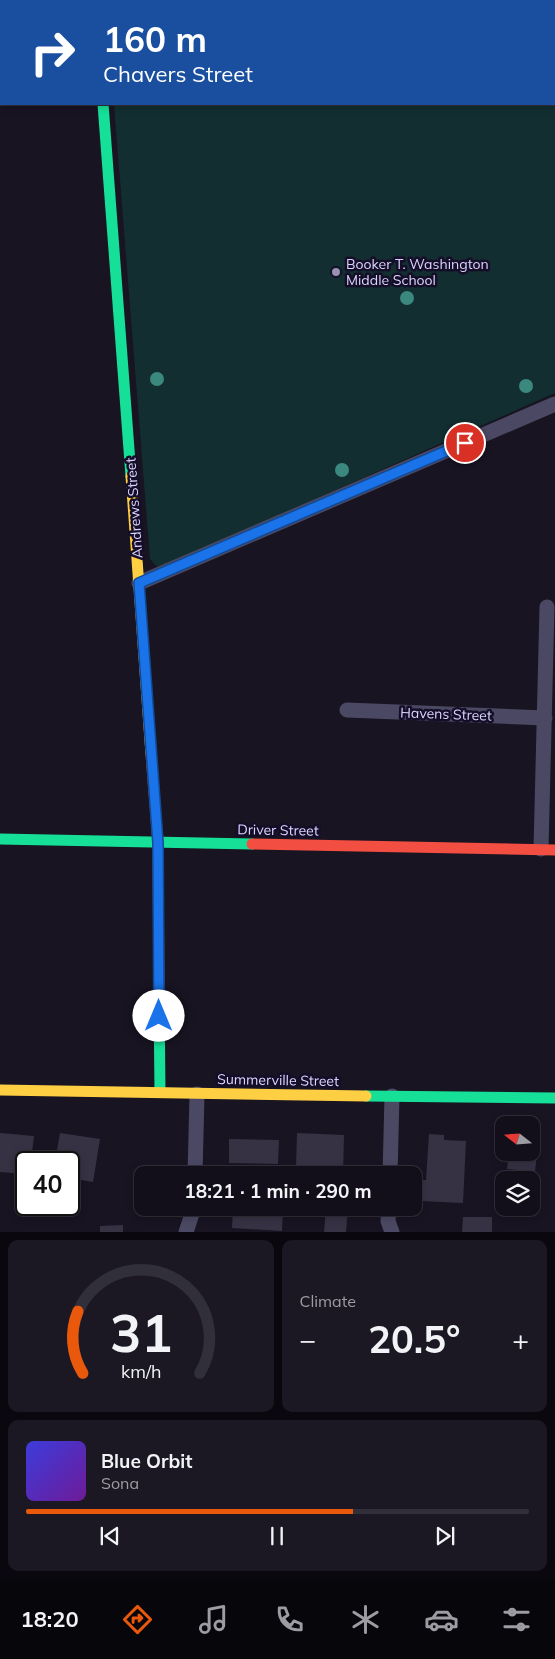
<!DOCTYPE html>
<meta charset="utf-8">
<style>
:root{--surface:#120f1a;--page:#1b1823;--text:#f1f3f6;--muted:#9c9ca2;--line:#312f39;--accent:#ea580c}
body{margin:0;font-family:Mulish,sans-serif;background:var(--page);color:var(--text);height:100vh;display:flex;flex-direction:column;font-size:19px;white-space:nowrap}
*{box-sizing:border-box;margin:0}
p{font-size:16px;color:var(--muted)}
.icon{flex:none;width:28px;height:28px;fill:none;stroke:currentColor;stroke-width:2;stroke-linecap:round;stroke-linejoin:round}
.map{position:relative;height:1232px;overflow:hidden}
.sheet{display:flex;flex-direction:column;gap:8px;padding:8px;background:#0a080e;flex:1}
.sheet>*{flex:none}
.guide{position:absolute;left:0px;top:0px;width:555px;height:105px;box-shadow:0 2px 8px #0003,0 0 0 1px var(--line);background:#1a4fa0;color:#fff;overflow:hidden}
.needle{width:32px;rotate:287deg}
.buttons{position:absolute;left:495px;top:1116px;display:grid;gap:10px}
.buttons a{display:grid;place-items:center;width:45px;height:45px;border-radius:10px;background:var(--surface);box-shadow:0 2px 8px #0003,0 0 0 1px var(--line);font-size:25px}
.speed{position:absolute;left:15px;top:1151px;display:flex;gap:10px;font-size:25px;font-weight:700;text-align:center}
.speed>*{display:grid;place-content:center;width:65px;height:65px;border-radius:50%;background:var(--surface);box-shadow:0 2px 8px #0003,0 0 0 1px var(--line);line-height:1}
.speed .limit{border:2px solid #111;border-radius:8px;background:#fff;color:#111}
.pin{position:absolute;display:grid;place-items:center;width:42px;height:42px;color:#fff;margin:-21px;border:2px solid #fff;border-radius:50%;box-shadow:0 1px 5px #0007}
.me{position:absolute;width:55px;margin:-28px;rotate:0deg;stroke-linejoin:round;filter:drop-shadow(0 0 4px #0008)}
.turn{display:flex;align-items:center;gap:18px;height:105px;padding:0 20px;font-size:22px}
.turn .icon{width:65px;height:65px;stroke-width:2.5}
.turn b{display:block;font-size:35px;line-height:42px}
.big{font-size:38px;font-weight:700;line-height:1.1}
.sheet .widget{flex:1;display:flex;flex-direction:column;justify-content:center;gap:8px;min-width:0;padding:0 18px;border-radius:10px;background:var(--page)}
.sheet .dial{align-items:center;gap:0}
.dial svg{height:130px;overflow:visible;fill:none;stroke:var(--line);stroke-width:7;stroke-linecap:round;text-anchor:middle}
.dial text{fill:var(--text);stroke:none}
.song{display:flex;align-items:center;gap:15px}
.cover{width:60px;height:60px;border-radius:8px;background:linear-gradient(135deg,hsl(240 70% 55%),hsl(280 70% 35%))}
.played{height:5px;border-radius:2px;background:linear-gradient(90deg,var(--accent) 65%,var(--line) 65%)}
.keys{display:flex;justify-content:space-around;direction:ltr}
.heat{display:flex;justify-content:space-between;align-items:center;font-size:28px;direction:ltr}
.sheet .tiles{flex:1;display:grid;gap:8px;grid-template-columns:1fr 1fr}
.widget:last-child{grid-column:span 2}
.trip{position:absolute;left:134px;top:1166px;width:288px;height:50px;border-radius:10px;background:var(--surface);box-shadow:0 2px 8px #0003,0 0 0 1px var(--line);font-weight:700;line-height:50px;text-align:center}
.dock{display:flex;height:80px;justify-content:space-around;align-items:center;background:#07060a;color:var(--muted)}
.dock .icon{width:35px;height:35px}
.dock .on{color:var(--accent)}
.dock b{font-size:22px;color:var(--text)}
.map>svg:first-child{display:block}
.green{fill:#122e30}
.building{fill:#363244}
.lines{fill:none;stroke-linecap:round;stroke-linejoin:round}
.street{stroke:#4b4863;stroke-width:15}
.fast{stroke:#16e098;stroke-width:11}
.slow{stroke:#ffcf43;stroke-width:11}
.jam{stroke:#f24e42;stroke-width:11}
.tree{fill:#3b887f}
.route-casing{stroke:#114b97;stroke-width:12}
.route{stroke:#1a73e8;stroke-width:9}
.poi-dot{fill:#9791b2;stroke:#140e28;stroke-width:2}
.labels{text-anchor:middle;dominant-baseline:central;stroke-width:5;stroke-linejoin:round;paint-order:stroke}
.poi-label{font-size:14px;fill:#dcd5ff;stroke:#140e28;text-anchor:start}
.street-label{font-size:14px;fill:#dcd5ff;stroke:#140e28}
</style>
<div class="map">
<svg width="555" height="1232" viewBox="0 0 555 1232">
<rect width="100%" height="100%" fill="#181422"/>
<path class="green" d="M105 0H555V393L162 567 156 566 150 559 114 104H554V1Z"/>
<path class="building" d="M0 1133 34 1136 31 1162H26V1174L0 1172Z
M60 1133 100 1139 93 1182 69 1178V1162H55Z
M297 1133 344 1135 343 1175H321V1169L296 1167Z
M429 1134 444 1135V1140L466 1141 463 1203 421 1201 422 1180H426Z
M229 1139 279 1140 278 1164 229 1163Z
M531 1142H538L535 1172 507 1169 509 1152H531Z
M233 1208H283L282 1231 232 1228Z
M326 1208H348L346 1232H324Z
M463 1217H492V1232H462Z
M123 1225V1232H100V1226Z"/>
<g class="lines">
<path class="street" d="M93 0V1
M34 1 37 0
M0 17 1 16
M139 583 555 404
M347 710 545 718
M541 849 547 607
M195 1175 197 1094
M390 1175 392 1096
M389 1208 388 1221 392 1232
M186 1232 194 1208"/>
<path class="fast" d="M103 104 131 476
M0 839 252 844
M159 996 160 1092
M366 1096 555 1098"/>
<path class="slow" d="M131 476 151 754
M0 1090 366 1096"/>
<path class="jam" d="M151 754 158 843 159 996
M252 844 555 850"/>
</g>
<g class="tree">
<circle cx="407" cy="298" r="7"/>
<circle cx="157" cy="379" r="7"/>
<circle cx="526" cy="386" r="7"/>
<circle cx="342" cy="470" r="7"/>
</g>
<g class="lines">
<g class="route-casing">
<path id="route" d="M159 1016 158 843 139 583 465 443"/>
</g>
<use href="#route" class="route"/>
</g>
<circle class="poi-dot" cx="336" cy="272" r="5"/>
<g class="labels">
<g class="poi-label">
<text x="346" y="264">Booker T. Washington<tspan x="346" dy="16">Middle School</tspan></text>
</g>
<g class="street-label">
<text transform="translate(134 508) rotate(-94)">Andrews Street</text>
<text transform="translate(446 714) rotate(2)">Havens Street</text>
<text transform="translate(278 830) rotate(1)">Driver Street</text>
<text transform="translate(278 1080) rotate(1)">Summerville Street</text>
</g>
</g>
</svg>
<div class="buttons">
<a><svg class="needle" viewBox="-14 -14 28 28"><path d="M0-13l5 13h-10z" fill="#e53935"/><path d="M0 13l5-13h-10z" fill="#9c9ca2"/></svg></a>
<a><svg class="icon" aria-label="layers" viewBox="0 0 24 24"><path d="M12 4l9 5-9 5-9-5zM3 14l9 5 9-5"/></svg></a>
</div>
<div class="speed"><div class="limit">40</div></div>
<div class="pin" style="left:465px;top:443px;background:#d93025"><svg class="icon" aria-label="arrive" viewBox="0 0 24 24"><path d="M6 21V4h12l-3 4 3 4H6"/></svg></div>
<svg class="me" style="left:159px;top:1016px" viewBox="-20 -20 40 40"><circle r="19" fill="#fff"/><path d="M0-13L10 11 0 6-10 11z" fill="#1a73e8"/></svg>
<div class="trip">18:21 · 1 min · 290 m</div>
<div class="guide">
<div class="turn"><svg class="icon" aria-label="right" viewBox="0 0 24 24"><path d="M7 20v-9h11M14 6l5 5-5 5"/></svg><div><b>160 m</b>Chavers Street</div></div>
</div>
</div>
<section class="sheet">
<div class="tiles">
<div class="widget dial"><svg viewBox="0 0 100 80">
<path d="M14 69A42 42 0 1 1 86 69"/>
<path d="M14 69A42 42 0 0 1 11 31" stroke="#ea580c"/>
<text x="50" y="56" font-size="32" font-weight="700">31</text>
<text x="50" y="72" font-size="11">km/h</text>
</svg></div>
<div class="widget"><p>Climate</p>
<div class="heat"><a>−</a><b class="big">20.5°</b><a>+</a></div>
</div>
<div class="widget">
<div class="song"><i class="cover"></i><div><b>Blue Orbit</b><p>Sona</p></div></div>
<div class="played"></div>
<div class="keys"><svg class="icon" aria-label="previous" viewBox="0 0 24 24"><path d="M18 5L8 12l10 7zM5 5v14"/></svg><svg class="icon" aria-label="pause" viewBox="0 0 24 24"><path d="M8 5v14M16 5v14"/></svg><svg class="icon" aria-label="next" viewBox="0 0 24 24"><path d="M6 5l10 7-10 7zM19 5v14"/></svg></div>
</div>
</div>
</section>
<nav class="dock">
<b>18:20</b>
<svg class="icon on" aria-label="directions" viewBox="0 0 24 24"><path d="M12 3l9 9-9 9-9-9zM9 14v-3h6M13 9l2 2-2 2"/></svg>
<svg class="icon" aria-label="music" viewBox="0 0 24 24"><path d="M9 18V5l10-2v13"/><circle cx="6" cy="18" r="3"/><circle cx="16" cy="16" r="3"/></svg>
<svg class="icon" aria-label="phone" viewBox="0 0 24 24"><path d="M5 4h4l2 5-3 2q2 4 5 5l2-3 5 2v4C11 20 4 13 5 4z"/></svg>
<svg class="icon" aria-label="climate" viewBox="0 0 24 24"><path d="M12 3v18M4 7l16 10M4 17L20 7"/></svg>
<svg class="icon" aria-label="car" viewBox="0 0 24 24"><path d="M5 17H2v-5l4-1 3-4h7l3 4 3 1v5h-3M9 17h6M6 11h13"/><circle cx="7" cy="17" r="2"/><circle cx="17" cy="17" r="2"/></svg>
<svg class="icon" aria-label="filters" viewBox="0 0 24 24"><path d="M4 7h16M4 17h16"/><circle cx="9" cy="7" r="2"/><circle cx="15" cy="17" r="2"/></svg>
</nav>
